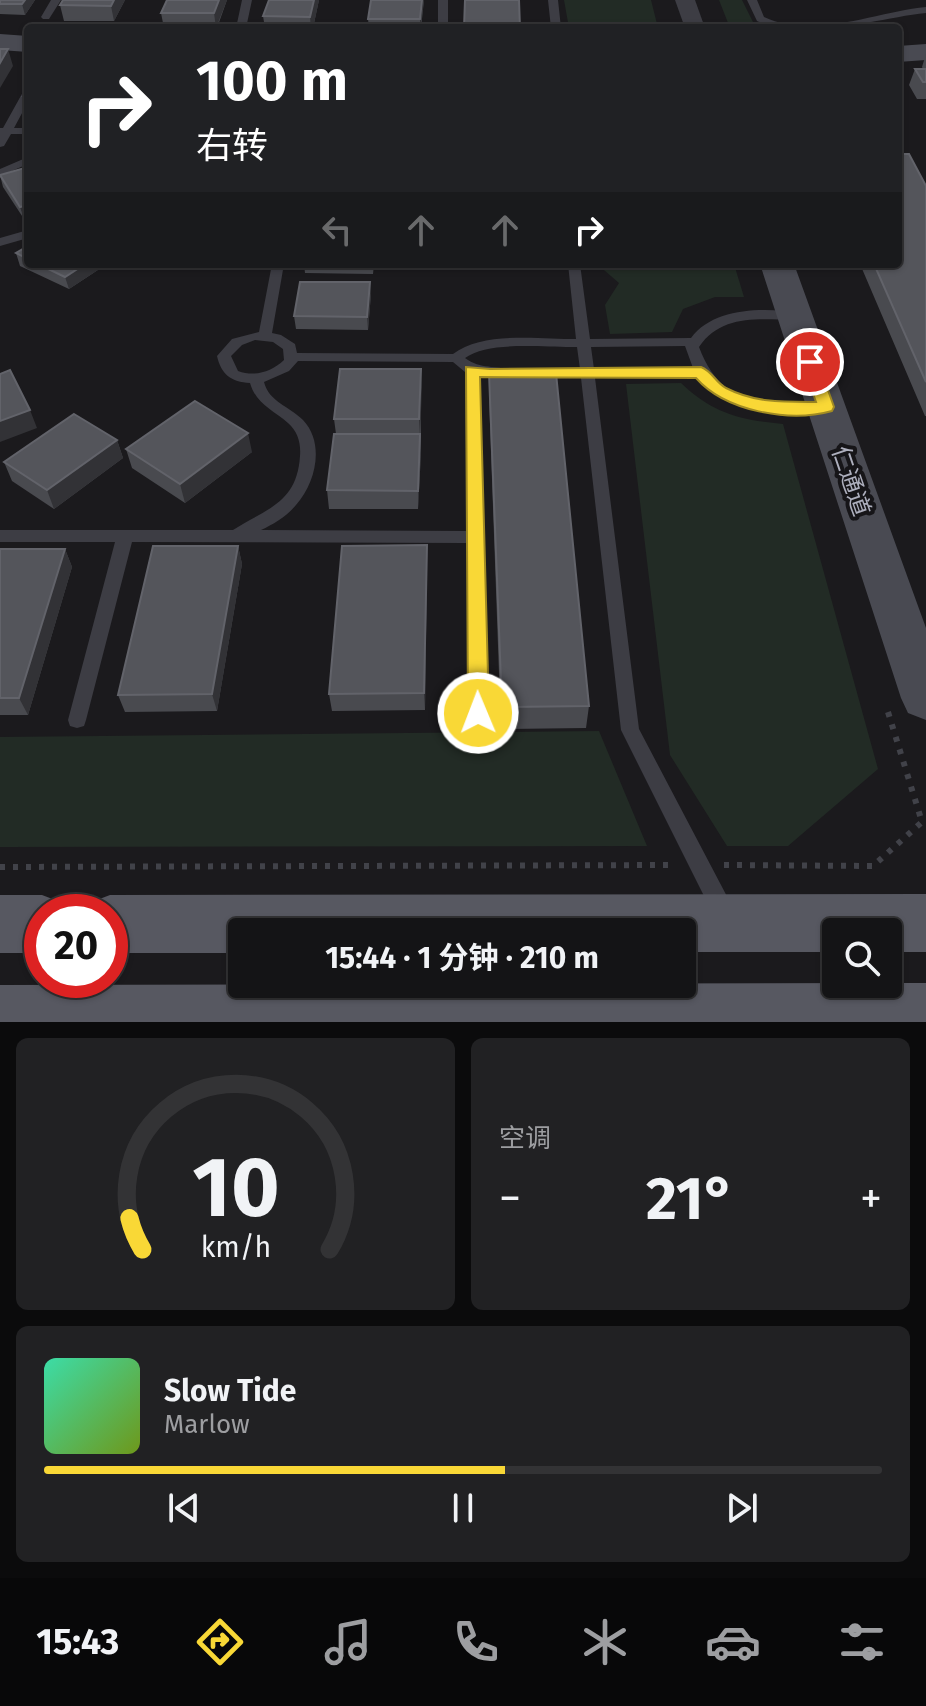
<!DOCTYPE html>
<html lang="zh">
<meta charset="utf-8">
<style>
:root{--surface:#141416;--page:#212123;--text:#f1f3f6;--muted:#9d9ea1;--line:#333335;--accent:#f9d836}
body{margin:0;font-family:"Fira Sans","Noto Sans SC",sans-serif;background:var(--page);color:var(--text);height:100vh;display:flex;flex-direction:column;font-size:30px;white-space:nowrap}
*{box-sizing:border-box;margin:0}
p{font-size:26px;color:var(--muted)}
.icon{flex:none;width:44px;height:44px;fill:none;stroke:currentColor;stroke-width:2;stroke-linecap:round;stroke-linejoin:round}
.map{position:relative;height:1022px;overflow:hidden}
.sheet{display:flex;flex-direction:column;gap:16px;padding:16px;background:#0b0b0c;flex:1}
.sheet>*{flex:none}
.hud{position:absolute;left:24px;top:24px;width:878px;height:244px;border-radius:8px;box-shadow:0 2px 6px #0004,0 0 0 2px var(--line);background:#202124;color:#fff;overflow:hidden}
.fabs{position:absolute;left:822px;top:918px;display:grid;gap:16px}
.fabs a{display:grid;place-items:center;width:80px;height:80px;border-radius:8px;background:var(--surface);box-shadow:0 2px 6px #0004,0 0 0 2px var(--line);font-size:40px}
.speed{position:absolute;left:24px;top:894px;display:flex;gap:16px;font-size:40px;font-weight:700;text-align:center}
.speed>*{display:grid;place-content:center;width:104px;height:104px;border-radius:50%;background:var(--surface);box-shadow:0 2px 6px #0004,0 0 0 2px var(--line);line-height:1}
.speed .limit{border:12px solid #d22;background:#fff;color:#111}
.pin{position:absolute;display:grid;place-items:center;width:68px;height:68px;color:#fff;margin:-34px;border:4px solid #fff;border-radius:50%;box-shadow:0 2px 8px #0007}
.me{position:absolute;width:88px;margin:-44px;rotate:359deg;stroke-linejoin:round;filter:drop-shadow(0 0 6px #0008)}
.turn{display:flex;align-items:center;gap:28px;height:168px;padding:0 40px;font-size:36px}
.turn .icon{width:104px;height:104px;stroke-width:2.5}
.turn b{display:block;font-size:56px;line-height:68px}
.lanes{display:flex;align-items:center;height:76px;padding:0 40px;background:#0003;justify-content:center;gap:40px;direction:ltr}
.lanes .off{opacity:.35}
.big{font-size:60px;font-weight:700;line-height:1.1}
.sheet .tile{flex:1;display:flex;flex-direction:column;justify-content:center;gap:12px;min-width:0;padding:0 28px;border-radius:12px;background:var(--page)}
.sheet .dial{align-items:center;gap:0}
.dial svg{height:208px;overflow:visible;fill:none;stroke:var(--line);stroke-width:7;stroke-linecap:round;text-anchor:middle}
.dial text{fill:var(--text);stroke:none}
.song{display:flex;align-items:center;gap:24px}
.cover{width:96px;height:96px;border-radius:12px;background:linear-gradient(135deg,hsl(160 70% 55%),hsl(80 70% 35%))}
.played{height:8px;border-radius:4px;background:linear-gradient(90deg,var(--accent) 55%,var(--line) 55%)}
.keys{display:flex;justify-content:space-around;direction:ltr}
.heat{display:flex;justify-content:space-between;align-items:center;font-size:44px;direction:ltr}
.sheet .tiles{flex:1;display:grid;gap:16px;grid-template-columns:1fr 1fr}
.tile:last-child{grid-column:span 2}
.trip{position:absolute;left:228px;top:918px;width:468px;height:80px;border-radius:8px;background:var(--surface);box-shadow:0 2px 6px #0004,0 0 0 2px var(--line);font-weight:700;line-height:80px;text-align:center}
.tab-bar{display:flex;height:128px;justify-content:space-around;align-items:center;background:#080809;color:var(--muted)}
.tab-bar .icon{width:56px;height:56px}
.tab-bar .current{color:var(--accent)}
.tab-bar b{font-size:36px;color:var(--text)}
.map>svg:first-child{display:block}
.green{fill:#222b25}
.lines{fill:none;stroke-linecap:round;stroke-linejoin:round}
.path{stroke:#414249;stroke-width:6;stroke-dasharray:5 8;stroke-linecap:butt}
.lane{fill:#3d3d44;fill-rule:evenodd}
.street{fill:#3d3d44;fill-rule:evenodd}
.secondary{fill:#494a52;fill-rule:evenodd}
.primary{fill:#575861;fill-rule:evenodd}
.wall{fill:#494a4f}
.shaded-wall{fill:#323236}
.building{fill:#54555b;stroke:#62636a;stroke-width:2}
.route{fill:#f9d836;stroke:#a28c23;stroke-width:2}
.labels{text-anchor:middle;dominant-baseline:central;stroke-width:8;stroke-linejoin:round;paint-order:stroke}
.street-label{font-size:24px;fill:#adafbd;stroke:#161518}
</style>
<div class="map">
<svg width="926" height="1022" viewBox="0 0 926 1022">
<rect width="100%" height="100%" fill="#1b1a1d"/>
<path class="green" d="M564 0H651L658 28H569Z
M719 0H742L756 28H730Z
M597 264H734L744 297H715L683 309 672 332 610 334 605 305 619 283Z
M681 383C712 413 740 420 783 424L878 769 788 846H727L670 755 626 384Z
M599 731 647 846 0 847V737Z"/>
<g class="lines">
<path class="path" d="M724 865 873 866 922 822 888 712
M0 867 674 865"/>
<path class="lane" d="M51 0H61L49 19H43L41 17Z
M242 0H252L246 28H236Z
M438 0H448V28H438Z
M548 0H558L561 28H551Z
M747 0H757L764 17C814 40 875 12 926 7V13C876 18 804 43 757 21Z
M28 89V102L14 128H28V134H11L4 146 0 147V128H3L23 92Z
M28 157V164L0 176V169Z
M28 230V238L0 246V238Z
M272 264H284L272 333 281 335 295 344 297 353 453 354C483 331 539 339 576 339L568 264H580L590 339 691 338C713 307 766 307 799 313V319L794 320C759 319 721 314 699 347 722 410 769 403 826 402L833 407 831 410C791 420 725 412 699 378H595L639 729 731 904 734 911 731 918 723 921 715 918 621 730 581 378 534 379 527 374 534 369H580L577 347C547 348 489 340 465 358 484 372 503 363 518 374L511 379 479 375 487 713 485 719 478 721 471 719 469 713 467 543 132 542 86 720 84 726 77 728 70 726 68 720 115 542H0V530H233C265 509 297 504 300 456 301 443 298 432 288 423 273 410 256 404 250 383 231 382 221 374 217 356L232 339 259 332ZM255 340 273 342 283 349 284 360C271 372 255 377 238 371L231 356 242 345ZM685 346 693 368 594 369 591 347ZM298 361 453 362 465 372 467 531 261 530C274 524 287 516 296 505 316 483 325 443 303 420 289 406 269 402 264 382L289 371Z"/>
<path class="street" d="M675 0H695L705 28H685Z"/>
<path class="secondary" d="M0 34 28 36V52L0 50Z
M926 44V60L898 62V46Z
M760 264H794L926 628V720L908 713 901 698Z"/>
<path class="primary" d="M926 894V952H888V932H836V952H682V932H242V953H110V912H85L89 903 110 895Z
M0 895H42L63 903 67 912H42V953H0Z
M888 983H926V1022H0V985Z"/>
</g>
<path class="wall" d="M0 0H35L25 15 0 14Z
M63 0H125L114 21H64L60 5Z
M167 0H227L217 28H164L161 13Z
M319 0 313 28H265L263 16Z
M371 0H424L421 28H369L368 19Z
M926 54V99H917L909 85 915 69H923L922 67Z
M28 86V113L23 96Z
M28 167V218L24 219 3 187 0 175Z
M926 186V416H925L860 264H898Z
M28 246V264H107L69 289 20 266 16 253Z
M304 264H374L373 274 305 273Z
M371 294 368 330 296 329 294 316Z
M421 369V453L418 509H329L327 490 336 434 334 419Z
M489 373 589 706 586 728 501 729 489 397Z
M117 440 123 458 54 509 12 481 4 462Z
M126 449 252 452 185 503 132 468Z
M238 546 242 564 217 711 125 712 118 695Z
M0 549H65L72 567 28 715H0Z
M427 563 425 710 332 711 329 694Z"/>
<path class="shaded-wall" d="M25 0H35L25 15 22 4Z
M114 0H125L114 21 111 6Z
M219 0H227L216 28 214 13Z
M314 0H319L313 28H311L310 17Z
M422 0H424L420 28V19Z
M8 49 13 66 0 88V63Z
M28 205V218L24 219 20 207Z
M85 264H107L69 289 65 277Z
M370 282 371 294 368 330 367 317Z
M421 369 422 387 420 437 419 419Z
M30 410 37 428 0 442V421Z
M248 433 252 452 185 503 180 484Z
M420 434 421 453 418 509V491Z
M117 440 123 458 54 509 47 490Z
M427 545V563L425 710 424 693Z
M238 546 242 564 217 711 212 694Z
M65 549 72 567 28 715 19 698Z"/>
<path class="building" d="M0 0H25L22 4H0Z
M63 0H114L111 6 60 5Z
M167 0H219L214 13H161Z
M269 0H314L310 17 263 16Z
M371 0H422L420 19H368Z
M465 0H519L520 28H464Z
M0 49H8L0 63Z
M915 69H926V82H923Z
M28 86V96H23Z
M898 154H909L926 186V382L874 264H898Z
M28 167V205L20 207 0 175Z
M28 246V259L16 253Z
M38 264H85L65 277Z
M300 282H370L367 317 294 316Z
M340 369H421L419 419H334Z
M10 370 30 410 0 421V374Z
M489 373H556L589 706 502 707Z
M195 401 248 433 180 484 126 449Z
M74 414 117 440 47 490 4 462Z
M334 434H420L418 491 327 490Z
M427 545 424 693 329 694 342 546Z
M153 546H238L212 694 118 695Z
M0 549H65L19 698H0Z"/>
<path class="route" d="M810 357 818 362 834 407 832 411C789 423 725 411 696 378L480 377 489 713 486 720 478 722 471 720 468 713 466 367 490 369 701 367C712 371 716 383 726 388 755 403 784 402 816 402L802 362Z"/>
<g class="labels">
<g class="street-label">
<text transform="translate(851 481) rotate(71)">仁通道</text>
</g>
</g>
</svg>
<div class="fabs">
<a><svg class="icon" aria-label="search" viewBox="0 0 24 24"><circle cx="10" cy="10" r="6"/><path d="M15 15l6 6"/></svg></a>
</div>
<div class="speed"><div class="limit">20</div></div>
<div class="pin" style="left:810px;top:362px;background:#d93025"><svg class="icon" aria-label="arrive" viewBox="0 0 24 24"><path d="M6 21V4h12l-3 4 3 4H6"/></svg></div>
<svg class="me" style="left:478px;top:713px" viewBox="-20 -20 40 40"><circle r="17" fill="#f9d836" stroke="#fff" stroke-width="3"/><path d="M0-11L8 9 0 5-8 9z" fill="#fff"/></svg>
<div class="trip">15:44 · 1 分钟 · 210 m</div>
<div class="hud">
<div class="turn"><svg class="icon" aria-label="right" viewBox="0 0 24 24"><path d="M7 20v-9h11M14 6l5 5-5 5"/></svg><div><b>100 m</b>右转</div></div>
<div class="lanes"><svg class="icon off" aria-label="left" viewBox="0 0 24 24"><path d="M17 20v-9H6M10 6l-5 5 5 5"/></svg><svg class="icon off" aria-label="ahead" viewBox="0 0 24 24"><path d="M12 20V5M6 11l6-6 6 6"/></svg><svg class="icon off" aria-label="ahead" viewBox="0 0 24 24"><path d="M12 20V5M6 11l6-6 6 6"/></svg><svg class="icon" aria-label="right" viewBox="0 0 24 24"><path d="M7 20v-9h11M14 6l5 5-5 5"/></svg></div>
</div>
</div>
<section class="sheet">
<div class="tiles">
<div class="tile dial"><svg viewBox="0 0 100 80">
<path d="M14 69A42 42 0 1 1 86 69"/>
<path d="M14 69A42 42 0 0 1 9 57" stroke="#f9d836"/>
<text x="50" y="56" font-size="32" font-weight="700">10</text>
<text x="50" y="72" font-size="11">km/h</text>
</svg></div>
<div class="tile"><p>空调</p>
<div class="heat"><a>−</a><b class="big">21°</b><a>+</a></div>
</div>
<div class="tile">
<div class="song"><i class="cover"></i><div><b>Slow Tide</b><p>Marlow</p></div></div>
<div class="played"></div>
<div class="keys"><svg class="icon" aria-label="previous" viewBox="0 0 24 24"><path d="M18 5L8 12l10 7zM5 5v14"/></svg><svg class="icon" aria-label="pause" viewBox="0 0 24 24"><path d="M8 5v14M16 5v14"/></svg><svg class="icon" aria-label="next" viewBox="0 0 24 24"><path d="M6 5l10 7-10 7zM19 5v14"/></svg></div>
</div>
</div>
</section>
<nav class="tab-bar">
<b>15:43</b>
<svg class="icon current" aria-label="directions" viewBox="0 0 24 24"><path d="M12 3l9 9-9 9-9-9zM9 14v-3h6M13 9l2 2-2 2"/></svg>
<svg class="icon" aria-label="music" viewBox="0 0 24 24"><path d="M9 18V5l10-2v13"/><circle cx="6" cy="18" r="3"/><circle cx="16" cy="16" r="3"/></svg>
<svg class="icon" aria-label="phone" viewBox="0 0 24 24"><path d="M5 4h4l2 5-3 2q2 4 5 5l2-3 5 2v4C11 20 4 13 5 4z"/></svg>
<svg class="icon" aria-label="climate" viewBox="0 0 24 24"><path d="M12 3v18M4 7l16 10M4 17L20 7"/></svg>
<svg class="icon" aria-label="car" viewBox="0 0 24 24"><path d="M5 17H2v-5l4-1 3-4h7l3 4 3 1v5h-3M9 17h6M6 11h13"/><circle cx="7" cy="17" r="2"/><circle cx="17" cy="17" r="2"/></svg>
<svg class="icon" aria-label="filters" viewBox="0 0 24 24"><path d="M4 7h16M4 17h16"/><circle cx="9" cy="7" r="2"/><circle cx="15" cy="17" r="2"/></svg>
</nav>
